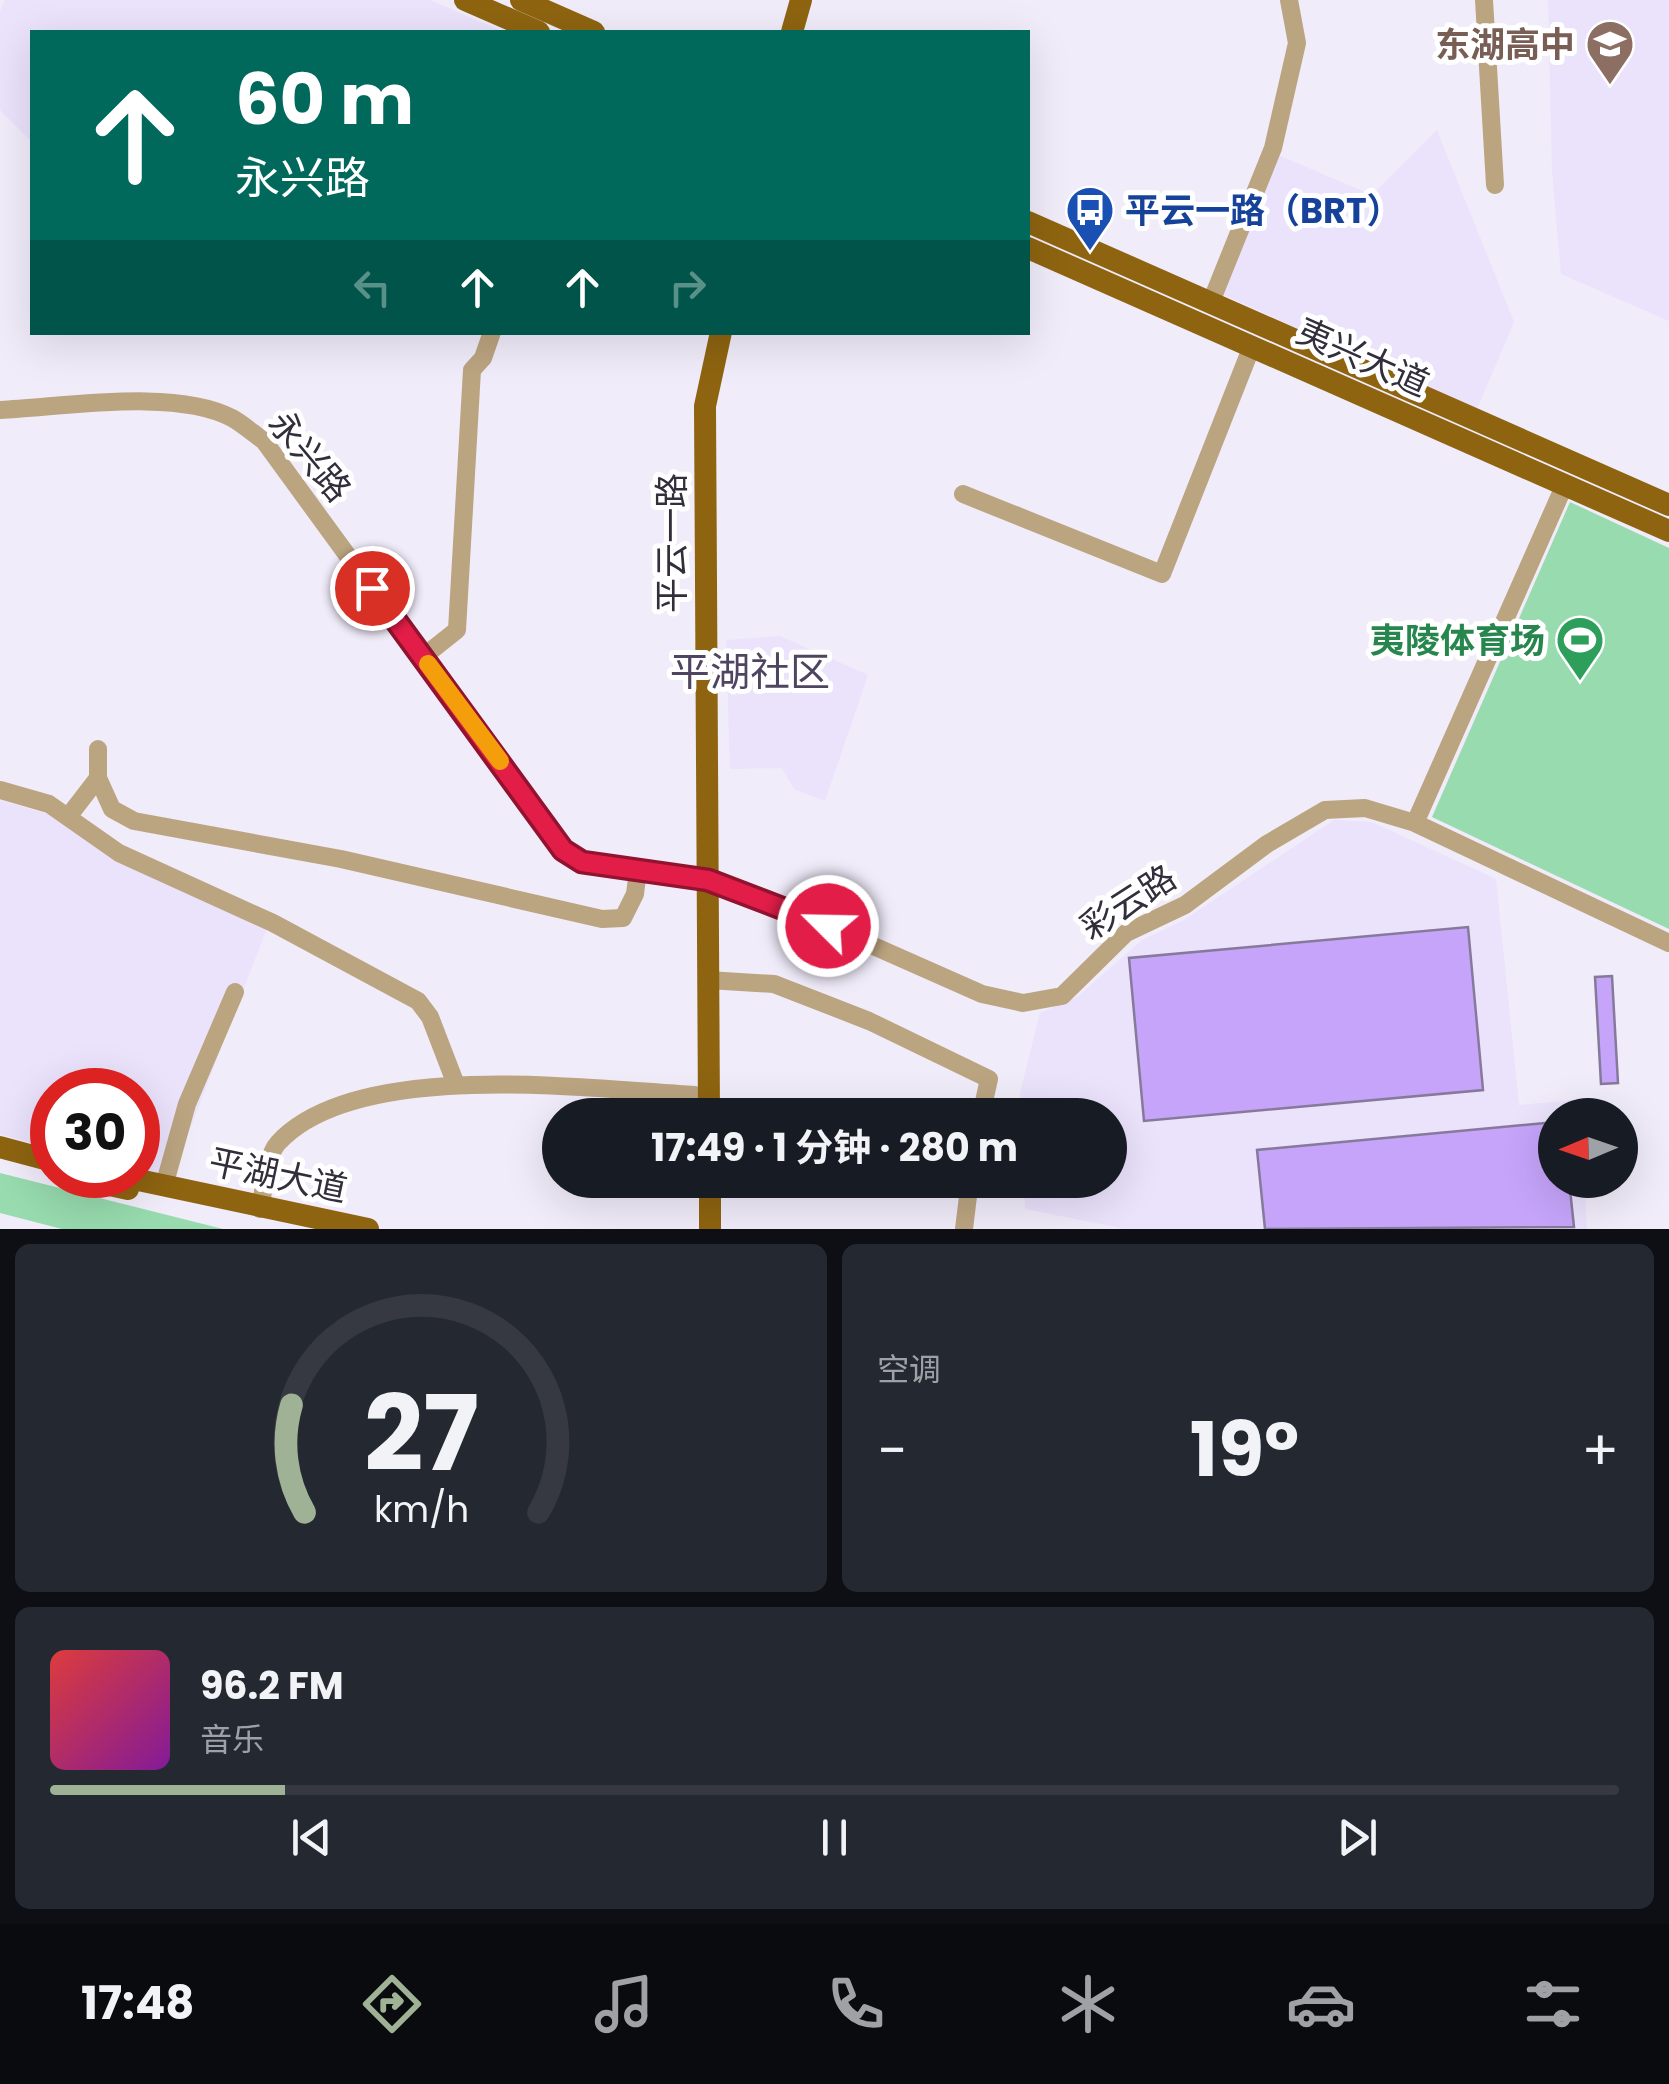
<!DOCTYPE html>
<html lang="zh">
<meta charset="utf-8">
<style>
:root{--surface:#171b24;--page:#242831;--text:#f1f3f6;--muted:#9ea1a6;--line:#363941;--accent:#9fb295}
body{margin:0;font-family:Poppins,"Noto Sans SC",sans-serif;background:var(--page);color:var(--text);height:100vh;display:flex;flex-direction:column;font-size:38px;white-space:nowrap}
*{box-sizing:border-box;margin:0}
p{font-size:32px;color:var(--muted)}
.icon{flex:none;width:55px;height:55px;fill:none;stroke:currentColor;stroke-width:2;stroke-linecap:round;stroke-linejoin:round}
.map{position:relative;height:1229px;overflow:hidden}
.sheet{display:flex;flex-direction:column;gap:15px;padding:15px;background:#0d0f14;flex:1}
.sheet>*{flex:none}
.banner{position:absolute;left:30px;top:30px;width:1000px;height:305px;border-radius:0px;box-shadow:0 10px 40px #0002;background:#00695c;color:#fff;overflow:hidden}
.needle{width:65px;rotate:268deg}
.tools{position:absolute;left:1538px;top:1098px;display:grid;gap:20px}
.tools a{display:grid;place-items:center;width:100px;height:100px;border-radius:50%;background:var(--surface);box-shadow:0 10px 40px #0002;font-size:50px}
.speed{position:absolute;left:30px;top:1068px;display:flex;gap:20px;font-size:50px;font-weight:700;text-align:center}
.speed>*{display:grid;place-content:center;width:130px;height:130px;border-radius:50%;background:var(--surface);box-shadow:0 10px 40px #0002;line-height:1}
.speed .limit{border:15px solid #d22;background:#fff;color:#111}
.pin{position:absolute;display:grid;place-items:center;width:85px;height:85px;color:#fff;margin:-42px;border:5px solid #fff;border-radius:50%;box-shadow:0 2px 10px #0007}
.me{position:absolute;width:110px;margin:-55px;rotate:293deg;stroke-linejoin:round;filter:drop-shadow(0 0 8px #0008)}
.turn{display:flex;align-items:center;gap:35px;height:210px;padding:0 40px;font-size:45px}
.turn .icon{width:130px;height:130px;stroke-width:2.5}
.turn b{display:block;font-size:70px;line-height:85px}
.lanes{display:flex;align-items:center;height:95px;padding:0 40px;background:#0003;justify-content:center;gap:50px;direction:ltr}
.lanes .off{opacity:.35}
.big{font-size:75px;font-weight:700;line-height:1.1}
.sheet .tile{flex:1;display:flex;flex-direction:column;justify-content:center;gap:15px;min-width:0;padding:0 35px;border-radius:15px;background:var(--page)}
.sheet .dial{align-items:center;gap:0}
.dial svg{height:260px;overflow:visible;fill:none;stroke:var(--line);stroke-width:7;stroke-linecap:round;text-anchor:middle}
.dial text{fill:var(--text);stroke:none}
.song{display:flex;align-items:center;gap:30px}
.cover{width:120px;height:120px;border-radius:15px;background:linear-gradient(135deg,hsl(0 70% 55%),hsl(290 70% 35%))}
.played{height:10px;border-radius:5px;background:linear-gradient(90deg,var(--accent) 15%,var(--line) 15%)}
.keys{display:flex;justify-content:space-around;direction:ltr}
.heat{display:flex;justify-content:space-between;align-items:center;font-size:55px;direction:ltr}
.sheet .tiles{flex:1;display:grid;gap:15px;grid-template-columns:1fr 1fr}
.tile:last-child{grid-column:span 2}
.trip{position:absolute;left:542px;top:1098px;width:585px;height:100px;border-radius:50px;background:var(--surface);box-shadow:0 10px 40px #0002;font-weight:700;line-height:100px;text-align:center}
.tab-bar{display:flex;height:160px;justify-content:space-around;align-items:center;background:#090b0e;color:var(--muted)}
.tab-bar .icon{width:70px;height:70px}
.tab-bar .selected{color:var(--accent)}
.tab-bar b{font-size:45px;color:var(--text)}
.map>svg:first-child{display:block}
.built{fill:#ebe2fc}
.green{fill:#97dbae}
.building{fill:#c5a4fa;stroke:#857a99;stroke-width:2.5}
.lines{fill:none;stroke-linecap:round;stroke-linejoin:round}
.minor{stroke:#bba480;stroke-width:18}
.major{stroke:#8e6410;stroke-width:22}
.route-casing{stroke:#92132f;stroke-width:25}
.route{stroke:#e11d48;stroke-width:18}
.slow{stroke:#f59e0b;stroke-width:18}
.labels{text-anchor:middle;dominant-baseline:central;stroke-width:10;stroke-linejoin:round;paint-order:stroke}
.education-label{font-size:35px;font-weight:bold;fill:#785e54;stroke:#fff;text-anchor:end}
.transit-label{font-size:35px;font-weight:bold;fill:#164399;stroke:#fff;text-anchor:start}
.street-label{font-size:35px;fill:#322e3b;stroke:#fff}
.leisure-label{font-size:35px;font-weight:bold;fill:#27864d;stroke:#fff;text-anchor:end}
.quarter-label{font-size:40px;fill:#4f4561;stroke:#fff}
</style>
<div class="map">
<svg width="1669" height="1229" viewBox="0 0 1669 1229">
<rect width="100%" height="100%" fill="#f1ecfa"/>
<path class="built" d="M5 0H430L504 32H32V142L0 110V11Z
M1548 0H1669V321L1561 274 1552 172Z
M1437 130 1514 322 1477 409 1222 294 1278 155 1372 195Z
M780 636 868 675 825 801 794 789 782 768 730 769 726 640Z
M0 800 54 816 267 928 171 1179 138 1170V1090H52V1149L0 1134Z
M1334 820 1372 822 1496 879 1519 1105 1577 1100 1578 1115H1555V1180H1584L1587 1229H1126L1025 1209 1024 1180H1110V1115H1021L1020 1093 1040 1013 1077 997 1142 940 1184 920Z"/>
<path class="green" d="M1570 502 1669 548V929L1432 817Z
M0 1173 223 1229H62L0 1213Z"/>
<path class="building" d="M1468 927 1483 1090 1144 1121 1129 958Z
M1612 976 1618 1083 1601 1084 1595 977Z
M1555 1122V1180H1569L1574 1227 1265 1229 1257 1150Z"/>
<g class="lines">
<path class="minor" d="M1484 0 1495 185
M1211 302 1273 148 1297 43 1289 0
M0 410C64 407 176 388 232 418 243 424 254 434 264 441L563 851 582 862 708 880 765 898 982 994 1023 1003 1062 996 1126 933 1185 905 1267 844 1325 810 1365 808 1415 823 1669 943
M963 494 1162 574 1252 346
M423 657 457 630 472 370 483 358 492 332
M98 778 112 809 134 821 341 859 602 919 623 918 635 894 638 870
M0 790 49 804 119 853 273 923 418 1001 430 1017 455 1082
M68 817 98 778V749
M1415 823 1565 484
M708 980 774 984 869 1021 989 1079 981 1115
M164 1186 187 1104 235 992
M260 1209C264 1191 266 1156 278 1143 356 1058 589 1089 695 1095
M964 1229 970 1180"/>
<path class="major" d="M465 0 539 32
M521 0 594 32
M792 32 801 0
M1028 222 1669 505
M1028 248 1669 531
M709 1115 705 406 721 332
M0 1147 52 1161
M63 1175 128 1189
M115 1175 368 1229
M710 1180V1229"/>
</g>
<g class="lines">
<g class="route-casing">
<path id="route" d="M372 588 563 850 582 862 708 880 828 926"/>
</g>
<use href="#route" class="route"/>
<path class="slow" d="M428 664 500 761"/>
</g>
<defs>
<g id="school-pin" transform="scale(2.5)"><path d="M0 17L-7.5 6A9.5 9.5 0 1 1 7.5 6Z" fill="#8d6e63" stroke="#fff"/><path d="M0-5L7-2L0 1L-7-2ZM-4 1L0 2.5L4 1V4Q0 6-4 4Z" fill="#fff"/></g>
<g id="bus-pin" transform="scale(2.5)"><path d="M0 17L-7.5 6A9.5 9.5 0 1 1 7.5 6Z" fill="#1a4fb4" stroke="#fff"/><path d="M-5-6H5V4H4V6H2V4H-2V6H-4V4H-5ZM-3.5-4V0h7V-4ZM-3.5 1.2v1.5H-2V1.2ZM2 1.2v1.5H3.5V1.2Z" fill="#fff"/></g>
<g id="stadium-pin" transform="scale(2.5)"><path d="M0 17L-7.5 6A9.5 9.5 0 1 1 7.5 6Z" fill="#2e9e5b" stroke="#fff"/><path d="M0-5a6.5 5 0 1 0 0 10a6.5 5 0 1 0 0-10ZM-3.5-1.8h7v3.6h-7Z" fill="#fff"/></g>
</defs>
<g fill-rule="evenodd">
<use href="#school-pin" x="1610" y="44"/>
<use href="#bus-pin" x="1090" y="210"/>
<use href="#stadium-pin" x="1580" y="640"/>
</g>
<g class="labels">
<g class="education-label">
<text x="1575" y="44">东湖高中</text>
</g>
<g class="transit-label">
<text x="1125" y="210">平云一路（BRT）</text>
</g>
<g class="street-label">
<text transform="translate(1363 357) rotate(24)">夷兴大道</text>
<text transform="translate(310 456) rotate(50)">永兴路</text>
<text transform="translate(671 543) rotate(-90)">平云一路</text>
<text transform="translate(1128 902) rotate(-33)">彩云路</text>
<text transform="translate(278 1175) rotate(12)">平湖大道</text>
</g>
<g class="leisure-label">
<text x="1545" y="640">夷陵体育场</text>
</g>
<g class="quarter-label">
<text x="750" y="672">平湖社区</text>
</g>
</g>
</svg>
<div class="tools">
<a><svg class="needle" viewBox="-14 -14 28 28"><path d="M0-13l5 13h-10z" fill="#e53935"/><path d="M0 13l5-13h-10z" fill="#9ea1a6"/></svg></a>
</div>
<div class="speed"><div class="limit">30</div></div>
<div class="pin" style="left:372px;top:588px;background:#d93025"><svg class="icon" aria-label="arrive" viewBox="0 0 24 24"><path d="M6 21V4h12l-3 4 3 4H6"/></svg></div>
<svg class="me" style="left:828px;top:926px" viewBox="-20 -20 40 40"><circle r="17" fill="#e11d48" stroke="#fff" stroke-width="3"/><path d="M0-11L8 9 0 5-8 9z" fill="#fff"/></svg>
<div class="trip">17:49 · 1 分钟 · 280 m</div>
<div class="banner">
<div class="turn"><svg class="icon" aria-label="ahead" viewBox="0 0 24 24"><path d="M12 20V5M6 11l6-6 6 6"/></svg><div><b>60 m</b>永兴路</div></div>
<div class="lanes"><svg class="icon off" aria-label="left" viewBox="0 0 24 24"><path d="M17 20v-9H6M10 6l-5 5 5 5"/></svg><svg class="icon" aria-label="ahead" viewBox="0 0 24 24"><path d="M12 20V5M6 11l6-6 6 6"/></svg><svg class="icon" aria-label="ahead" viewBox="0 0 24 24"><path d="M12 20V5M6 11l6-6 6 6"/></svg><svg class="icon off" aria-label="right" viewBox="0 0 24 24"><path d="M7 20v-9h11M14 6l5 5-5 5"/></svg></div>
</div>
</div>
<section class="sheet">
<div class="tiles">
<div class="tile dial"><svg viewBox="0 0 100 80">
<path d="M14 69A42 42 0 1 1 86 69"/>
<path d="M14 69A42 42 0 0 1 10 36" stroke="#9fb295"/>
<text x="50" y="56" font-size="32" font-weight="700">27</text>
<text x="50" y="72" font-size="11">km/h</text>
</svg></div>
<div class="tile"><p>空调</p>
<div class="heat"><a>−</a><b class="big">19°</b><a>+</a></div>
</div>
<div class="tile">
<div class="song"><i class="cover"></i><div><b>96.2 FM</b><p>音乐</p></div></div>
<div class="played"></div>
<div class="keys"><svg class="icon" aria-label="previous" viewBox="0 0 24 24"><path d="M18 5L8 12l10 7zM5 5v14"/></svg><svg class="icon" aria-label="pause" viewBox="0 0 24 24"><path d="M8 5v14M16 5v14"/></svg><svg class="icon" aria-label="next" viewBox="0 0 24 24"><path d="M6 5l10 7-10 7zM19 5v14"/></svg></div>
</div>
</div>
</section>
<nav class="tab-bar">
<b>17:48</b>
<svg class="icon selected" aria-label="directions" viewBox="0 0 24 24"><path d="M12 3l9 9-9 9-9-9zM9 14v-3h6M13 9l2 2-2 2"/></svg>
<svg class="icon" aria-label="music" viewBox="0 0 24 24"><path d="M9 18V5l10-2v13"/><circle cx="6" cy="18" r="3"/><circle cx="16" cy="16" r="3"/></svg>
<svg class="icon" aria-label="phone" viewBox="0 0 24 24"><path d="M5 4h4l2 5-3 2q2 4 5 5l2-3 5 2v4C11 20 4 13 5 4z"/></svg>
<svg class="icon" aria-label="climate" viewBox="0 0 24 24"><path d="M12 3v18M4 7l16 10M4 17L20 7"/></svg>
<svg class="icon" aria-label="car" viewBox="0 0 24 24"><path d="M5 17H2v-5l4-1 3-4h7l3 4 3 1v5h-3M9 17h6M6 11h13"/><circle cx="7" cy="17" r="2"/><circle cx="17" cy="17" r="2"/></svg>
<svg class="icon" aria-label="filters" viewBox="0 0 24 24"><path d="M4 7h16M4 17h16"/><circle cx="9" cy="7" r="2"/><circle cx="15" cy="17" r="2"/></svg>
</nav>
